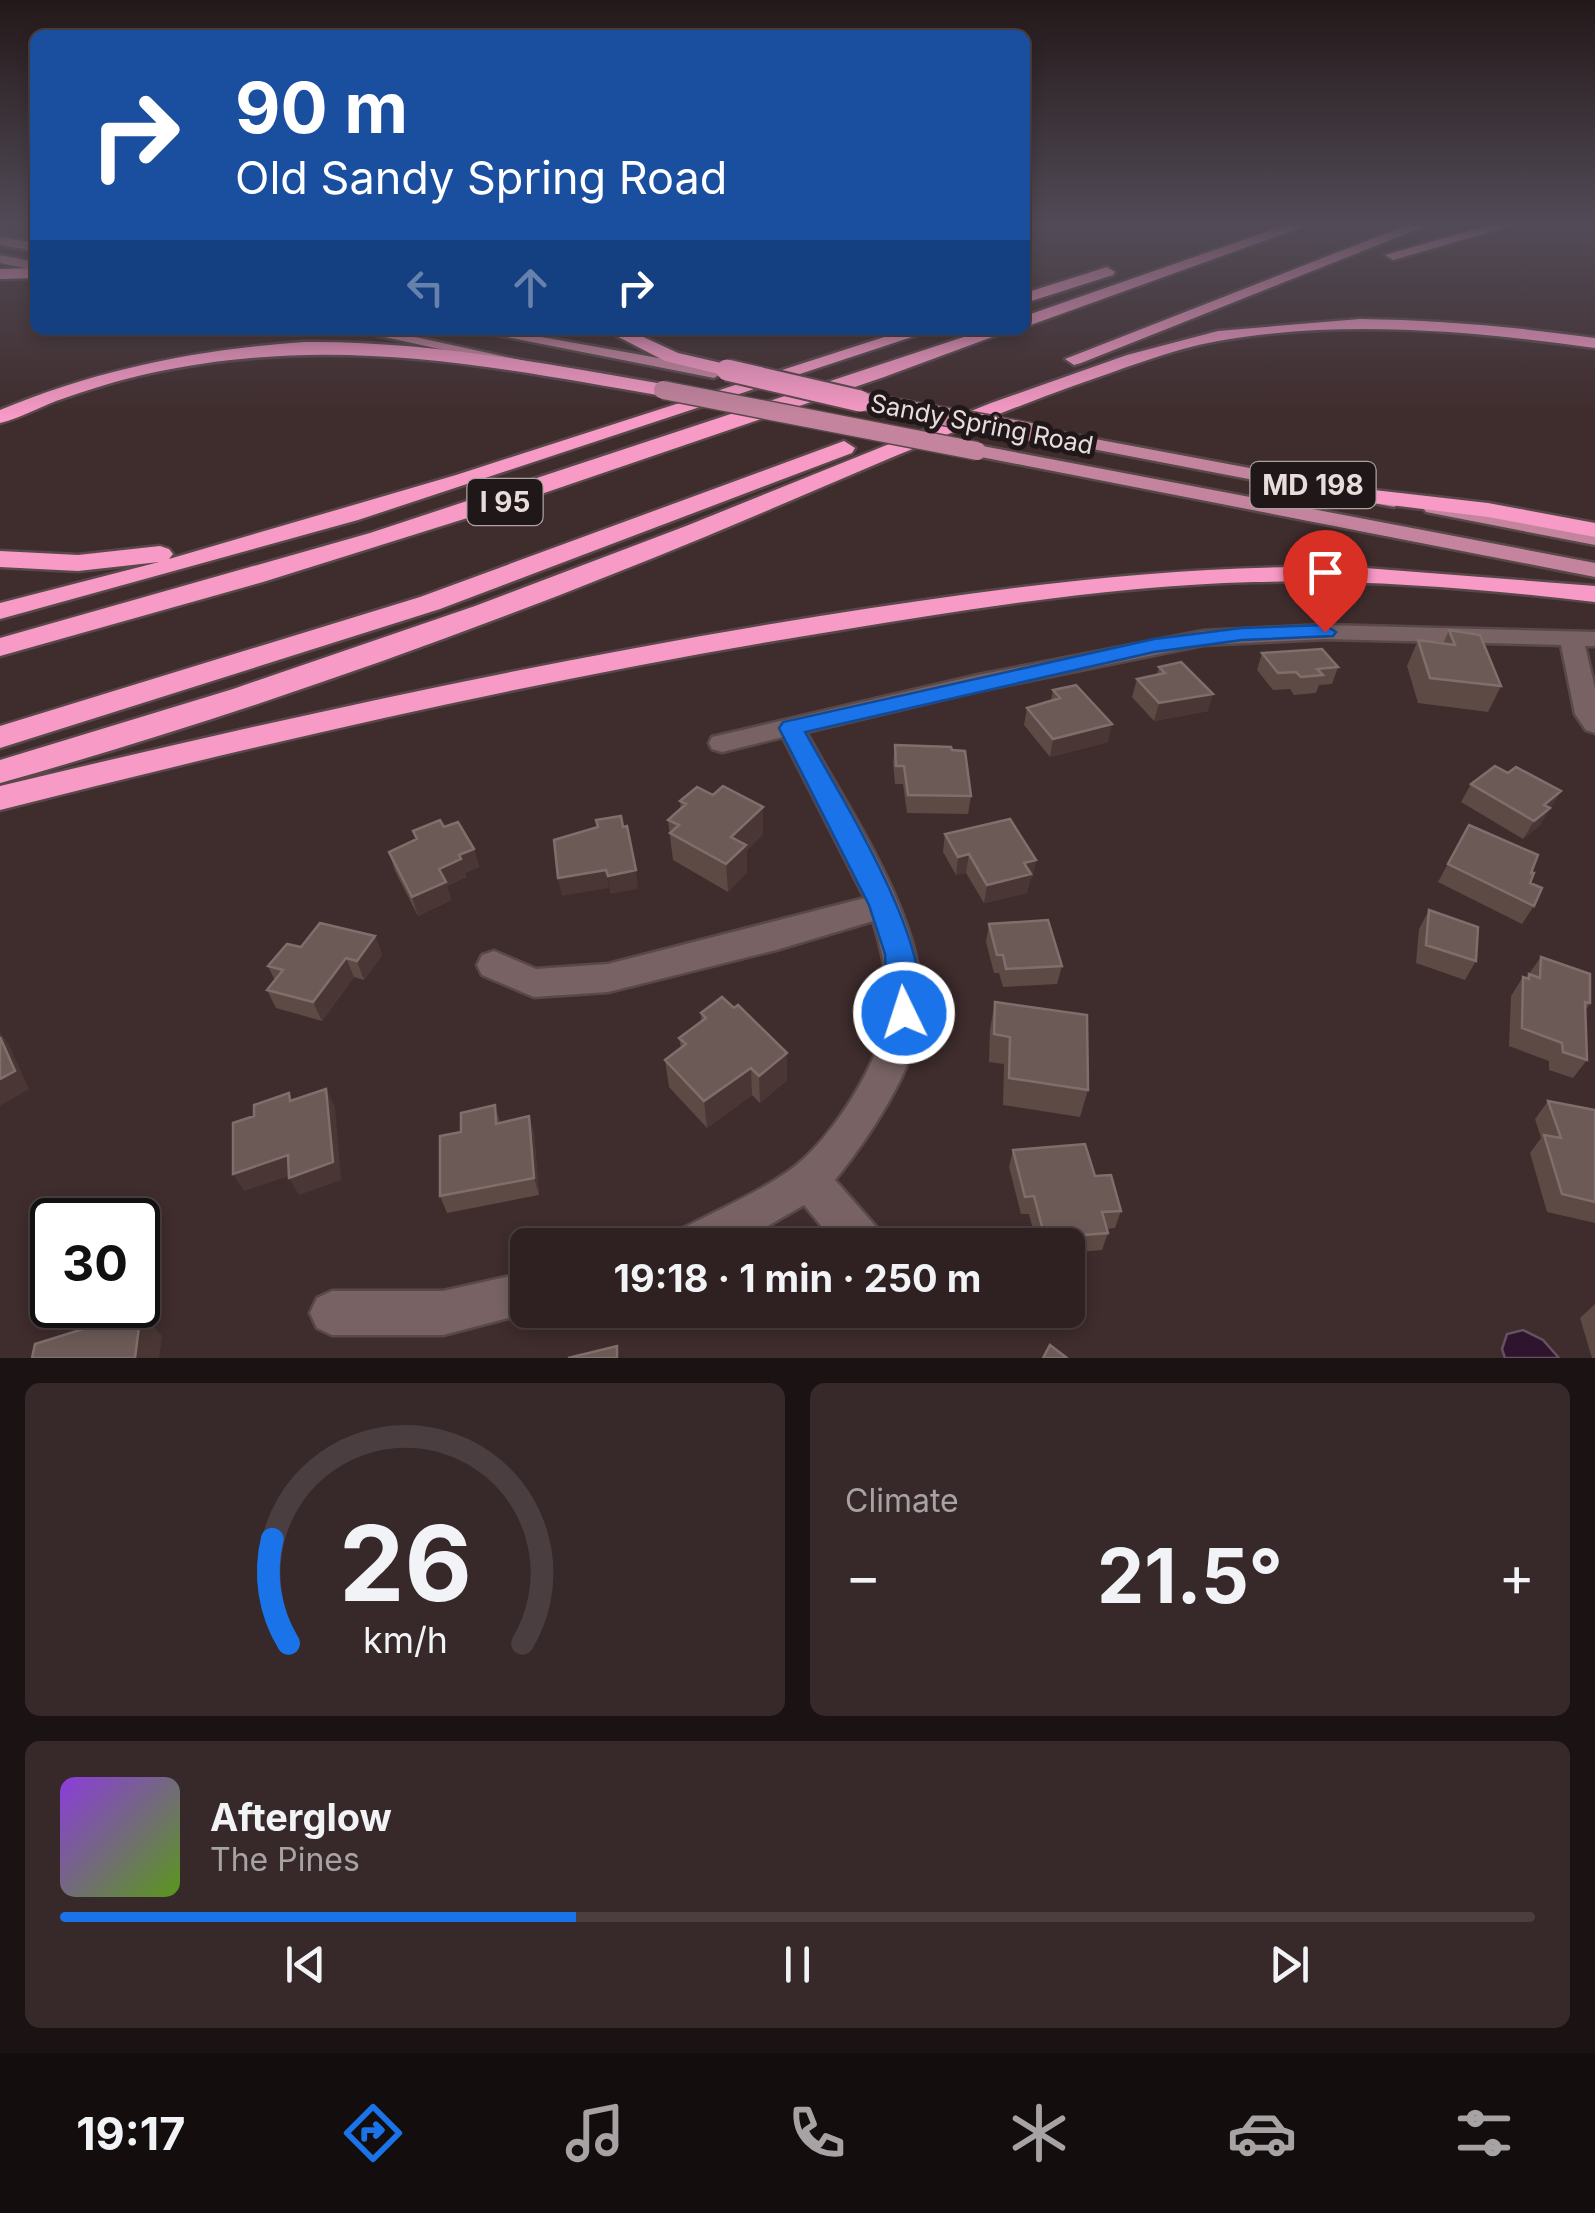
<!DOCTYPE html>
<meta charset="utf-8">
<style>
:root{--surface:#2f2122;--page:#37292a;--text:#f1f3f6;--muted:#a7a3a5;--line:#4a3e40;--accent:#1a73e8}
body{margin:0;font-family:Inter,sans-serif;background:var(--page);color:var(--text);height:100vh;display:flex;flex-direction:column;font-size:38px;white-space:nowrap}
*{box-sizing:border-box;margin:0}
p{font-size:32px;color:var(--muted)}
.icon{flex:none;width:55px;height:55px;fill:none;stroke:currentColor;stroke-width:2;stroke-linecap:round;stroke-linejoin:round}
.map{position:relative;height:1358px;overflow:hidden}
.details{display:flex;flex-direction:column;gap:25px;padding:25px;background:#1a1213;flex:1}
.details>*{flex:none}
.banner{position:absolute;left:30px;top:30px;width:1000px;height:305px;border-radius:15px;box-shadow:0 5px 15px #0003,0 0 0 2px var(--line);background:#1a4fa0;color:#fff;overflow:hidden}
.speed{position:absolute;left:30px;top:1198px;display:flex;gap:20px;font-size:50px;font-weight:700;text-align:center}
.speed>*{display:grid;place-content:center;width:130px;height:130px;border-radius:50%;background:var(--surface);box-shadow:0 5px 15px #0003,0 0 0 2px var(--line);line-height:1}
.speed .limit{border:5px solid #111;border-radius:15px;background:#fff;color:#111}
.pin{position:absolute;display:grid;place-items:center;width:85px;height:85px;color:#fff;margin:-102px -42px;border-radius:50% 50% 50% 0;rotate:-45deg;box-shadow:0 0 10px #0007}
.pin .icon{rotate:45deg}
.me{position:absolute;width:110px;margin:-55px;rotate:356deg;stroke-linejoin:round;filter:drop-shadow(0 0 8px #0008)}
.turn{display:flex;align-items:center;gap:35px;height:210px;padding:0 40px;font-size:45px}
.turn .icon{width:130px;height:130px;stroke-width:2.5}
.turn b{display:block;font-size:70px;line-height:85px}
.lanes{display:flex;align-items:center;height:95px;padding:0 40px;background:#0003;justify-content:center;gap:50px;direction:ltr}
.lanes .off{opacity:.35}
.big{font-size:75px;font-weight:700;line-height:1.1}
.details .widget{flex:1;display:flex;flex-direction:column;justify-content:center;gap:15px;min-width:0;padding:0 35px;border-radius:15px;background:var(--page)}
.details .dial{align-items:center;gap:0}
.dial svg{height:260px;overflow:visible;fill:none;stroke:var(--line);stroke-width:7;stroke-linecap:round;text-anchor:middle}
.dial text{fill:var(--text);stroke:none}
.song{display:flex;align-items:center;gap:30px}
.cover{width:120px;height:120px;border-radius:15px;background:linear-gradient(135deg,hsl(270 70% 55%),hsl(90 70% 35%))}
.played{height:10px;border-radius:5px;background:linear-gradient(90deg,var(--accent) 35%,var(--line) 35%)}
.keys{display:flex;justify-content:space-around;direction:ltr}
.heat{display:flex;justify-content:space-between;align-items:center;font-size:55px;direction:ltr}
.details .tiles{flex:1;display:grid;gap:25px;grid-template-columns:1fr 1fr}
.widget:last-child{grid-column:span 2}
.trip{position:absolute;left:510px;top:1228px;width:575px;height:100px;border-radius:15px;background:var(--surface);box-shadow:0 5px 15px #0003,0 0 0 2px var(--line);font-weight:700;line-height:100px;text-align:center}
.menu{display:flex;height:160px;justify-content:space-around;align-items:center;background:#130d0e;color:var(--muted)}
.menu .icon{width:70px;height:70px}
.menu .current{color:var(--accent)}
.menu b{font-size:45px;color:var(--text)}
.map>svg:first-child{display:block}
.water{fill:#2e142d;stroke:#665062;stroke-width:2.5}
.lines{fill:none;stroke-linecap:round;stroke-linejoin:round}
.minor-casing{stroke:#584849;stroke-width:5}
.major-casing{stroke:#584849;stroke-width:5}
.highway-casing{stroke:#584849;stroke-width:5}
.minor{fill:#786263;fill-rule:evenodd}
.major{fill:#c4849e;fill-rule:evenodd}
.highway{fill:#f79ac5;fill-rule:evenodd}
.major-bridge-casing{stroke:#584849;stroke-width:21;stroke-linecap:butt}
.highway-bridge-casing{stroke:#584849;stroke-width:25;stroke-linecap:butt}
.major-bridge{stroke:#c4849e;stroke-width:18}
.highway-bridge{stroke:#f79ac5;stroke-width:21}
.wall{fill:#5d4a45}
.shaded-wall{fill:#4a3735}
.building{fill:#6c5a56;stroke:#7f6e6b;stroke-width:2.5}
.route{fill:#1a73e8;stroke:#114b97;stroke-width:2.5}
.labels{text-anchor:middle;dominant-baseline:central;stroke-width:10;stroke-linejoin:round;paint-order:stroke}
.far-street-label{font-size:25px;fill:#e9dcdc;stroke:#201718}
.shield{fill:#201718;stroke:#ada1a1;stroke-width:2.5}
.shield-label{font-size:28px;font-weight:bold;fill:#e9dcdc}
</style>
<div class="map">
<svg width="1595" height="1358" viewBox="0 0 1595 1358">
<rect width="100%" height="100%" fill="#3f2c2d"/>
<path class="water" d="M1523 1330 1543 1340 1559 1358H1505L1502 1349 1507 1334Z"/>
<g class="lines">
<g class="minor-casing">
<path id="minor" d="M1325 625 1595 632V646H1585L1595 688V733L1586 730 1575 714 1561 645 1325 639 1203 645 978 691 806 732C848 809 928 923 921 1012 917 1067 869 1138 835 1180L879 1230 885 1245H837L804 1205 735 1245H674L680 1230C717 1210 761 1192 794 1167 833 1137 882 1060 887 1011 889 980 882 949 873 921L776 950 608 992 534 997 482 975 477 965 482 955 494 951 536 969 608 964 865 898 783 737 722 752 712 749 709 743 712 737 978 675 1203 631Z
M528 1272V1310H539L443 1335H332L317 1328 310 1313 317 1298 332 1291H443Z"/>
</g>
<g class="major-casing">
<path id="major" d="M0 237 35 243V251L0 245Z
M0 255 35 262V270L0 263Z
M353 330H383L525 361 517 366Z
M472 330H503L714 368 722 373 714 378Z
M1031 427 1394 495 1404 501 1394 507 1025 436V428Z
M977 445 1595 563V577L971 455 968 451Z
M1433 502 1595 533V545L1426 512 1423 508Z"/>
</g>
<g class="highway-casing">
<path id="highway" d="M1286 225H1308L1025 327V316Z
M1407 225H1428L1081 363 1074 365 1065 359Z
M1489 225H1514L1393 260 1385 255Z
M1107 267 1115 272 1113 275 1025 303V293Z
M35 268V278L0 279V269Z
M1360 319C1439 320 1517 327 1595 338V348C1470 331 1343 319 1218 341 1168 350 1121 370 1073 386 949 431 829 485 707 536 477 631 239 716 0 783V760L233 689 475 606 686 526 991 403 1127 355 1218 331Z
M605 330H628L678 353 734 366 737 370 727 376 665 361Z
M906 330H933L358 520 0 619V603L159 562 78 571 0 567V551L78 555 160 546 169 549 173 554 169 559 456 475Z
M985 330H1011L884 377 512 504 263 582 0 656V638L370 533Z
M305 342C427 341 543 363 663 384L673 390 663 396C484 365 333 334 151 373 119 380 87 390 56 401 38 408 20 418 0 423V410C99 369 199 349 305 342Z
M844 441 855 448 852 453 440 609 0 748V726L420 597Z
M1374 490 1488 503 1595 523V537L1488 517 1366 502 1362 497 1366 492Z
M1352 567 1595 586V602C1482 589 1368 579 1254 582 1113 586 974 608 835 631 553 676 276 740 0 810V786C271 721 544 660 820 616 997 588 1172 564 1352 567Z"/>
</g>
<use href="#minor" class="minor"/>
<use href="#major" class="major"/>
<use href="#highway" class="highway"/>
<g class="major-bridge-casing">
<path id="major-bridge" d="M663 390 977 451
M839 397 1031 432"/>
</g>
<g class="highway-bridge-casing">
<path id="highway-bridge" d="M727 370 860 401"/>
</g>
<use href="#major-bridge" class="major-bridge"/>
<use href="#highway-bridge" class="highway-bridge"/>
</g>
<path class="wall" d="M1449 630 1501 686 1488 712 1418 703 1407 666 1418 640 1443 644Z
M1262 653 1338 667 1332 684 1319 685 1316 693 1294 695 1290 689 1273 690 1257 670Z
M1159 667 1208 711 1154 721 1132 697 1137 679 1157 675Z
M1053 690 1108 742 1050 757 1024 725 1027 708 1051 700Z
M895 745 952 750 971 796 968 814 907 813 903 784H895L893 763Z
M1508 773 1561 791 1539 826 1523 839 1461 802 1471 784Z
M680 801 763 834 747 850V872L728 892 673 860 668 820 681 809Z
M1469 825 1531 873 1534 906 1522 924 1438 882Z
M444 827 474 849 479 867 465 873 466 877 447 886 451 900 418 916 395 871 389 852 416 839 413 831Z
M945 834 1036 860 1032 878 1030 879 1027 893 984 903 966 873 956 875 943 852Z
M1429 910 1476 961 1465 980 1416 963 1419 929Z
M989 924 1062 966 1057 984 1003 987 999 973H994L986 942Z
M375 936 382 955 364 980 354 977 322 1021 276 1008 267 990 275 981 268 966 301 947Z
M1541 957 1590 1003 1586 1010 1587 1060 1573 1078 1549 1070V1061L1509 1046 1511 996 1523 977 1526 978Z
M995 1002 1088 1090 1080 1117 1003 1105 1004 1064 989 1062 990 1029Z
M701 1013 787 1080 760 1103 752 1095 707 1128 669 1087 665 1060 681 1048 679 1038 701 1021Z
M1548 1101 1595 1110V1223L1547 1212 1530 1153 1541 1138 1535 1119Z
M495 1105 500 1123 529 1116 534 1134 539 1195 447 1213 440 1196 461 1132Z
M1013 1150 1095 1176 1121 1211 1115 1228 1107 1229 1108 1233 1102 1250 1068 1253V1245H1037L1029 1214H1021L1009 1167Z
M1595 1304V1358H1592L1580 1318Z"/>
<path class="shaded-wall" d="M1213 694 1208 711 1154 721 1159 703Z
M1112 724 1108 742 1050 757 1053 739Z
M1561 791 1539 826 1523 839 1544 805Z
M763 807V834L747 850V872L728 892 726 864 731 837Z
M474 849 479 867 465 873 466 877 447 886 451 900 418 916 412 897 439 869 459 855Z
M969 854 966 873 956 875 958 857Z
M1036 860 1032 878 1030 879 1027 893 984 903 987 885 1024 863Z
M606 870 609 888 562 896 558 878Z
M636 870 638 889 610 894 608 876Z
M375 936 382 955 364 980 357 961Z
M346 958 354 977 322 1021 313 1002Z
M0 1032 8 1043 29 1089 0 1106Z
M787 1053V1080L760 1103 759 1076Z
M751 1068 752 1095 707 1128 704 1101Z
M326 1089 335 1107 341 1180 299 1195 289 1178Z
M529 1116 534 1134 539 1195 534 1178Z
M288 1155 298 1173 244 1191 233 1174Z
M141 1311 162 1336 159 1358H135Z"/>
<path class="building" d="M1449 630 1480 635 1501 686 1430 678 1418 640 1455 645Z
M1322 649 1338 667 1317 669 1323 675 1301 677 1296 672 1278 673 1262 653Z
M1181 662 1213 694 1159 703 1137 679 1165 673 1159 667Z
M1076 685 1112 724 1053 739 1027 708 1060 698 1053 690Z
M895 745 951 747 952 750 965 751 971 796 908 795 904 766H896Z
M1495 766 1508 773 1516 767 1561 791 1544 805 1550 808 1534 821 1471 784Z
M723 786 763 807 731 837 746 845 726 864 670 833 679 825 668 820 686 804 680 801 697 787 713 795Z
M621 816 623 827 627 826 636 870 608 876 606 870 558 878 554 840 598 827 596 820Z
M1010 819 1036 860 1024 863 1031 874 987 885 969 854 958 857 945 834Z
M440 820 444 827 458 822 474 849 459 855 461 859 439 869 446 882 412 897 389 852 417 839 413 831Z
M1469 825 1538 855 1531 873H1534L1530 883 1542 888 1534 906 1448 864Z
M1429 910 1478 927 1476 961 1426 945Z
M1048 920 1062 966 1006 969 1003 955H997L989 924Z
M320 923 375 936 357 961 346 958 313 1002 267 990 283 970 268 966 287 944 301 947Z
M1541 957 1590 974V1003L1585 1002 1587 1060 1563 1052 1562 1043 1522 1028 1523 977 1529 979V974L1540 978Z
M722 997 734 1008 738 1005 787 1053 759 1076 751 1068 704 1101 665 1060 686 1044 679 1038 706 1018 701 1013Z
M995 1002 1087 1015 1088 1090 1009 1078 1010 1037 994 1034Z
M0 1037 15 1071 0 1079Z
M326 1089 333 1162 289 1178 288 1155 233 1174V1123L254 1116V1105L289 1093 290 1101Z
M1548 1101 1595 1110V1202L1562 1194 1544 1135 1561 1138Z
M495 1105 496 1124 529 1116 534 1178 440 1196V1136L461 1132V1113Z
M1085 1144 1095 1176 1111 1175 1121 1211 1102 1212 1108 1233 1045 1238 1034 1196 1025 1197 1013 1150Z
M141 1311 135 1358H32L35 1344Z
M1050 1345 1067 1358H1043Z
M617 1346V1358H568Z"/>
<linearGradient id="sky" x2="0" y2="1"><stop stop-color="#231819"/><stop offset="0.54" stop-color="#524b57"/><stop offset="1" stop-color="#524b57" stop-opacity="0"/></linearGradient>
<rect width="1595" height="416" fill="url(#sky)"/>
<path class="route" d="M1325 625 1336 632 1333 636 1242 640 1154 652 805 732C837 791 945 959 915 1023L904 1027 892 1023 888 1013 885 954 869 905 779 728 783 722 1154 639 1242 628Z"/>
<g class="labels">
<g class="far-street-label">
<text transform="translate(982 424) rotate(11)">Sandy Spring Road</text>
</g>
<g class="shield">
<rect x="1250.5" y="462" width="125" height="46" rx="8"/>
<rect x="467.5" y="479" width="75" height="46" rx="8"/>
</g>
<g class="shield-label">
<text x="1313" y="485">MD 198</text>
<text x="505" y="502">I 95</text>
</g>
</g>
</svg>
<div class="speed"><div class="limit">30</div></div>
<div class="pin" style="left:1325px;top:632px;background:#d93025"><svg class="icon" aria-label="arrive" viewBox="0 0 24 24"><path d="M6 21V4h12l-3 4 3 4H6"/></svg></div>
<svg class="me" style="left:904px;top:1013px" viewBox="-20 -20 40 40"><circle r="17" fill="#1a73e8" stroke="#fff" stroke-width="3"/><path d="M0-11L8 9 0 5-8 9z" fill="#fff"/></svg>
<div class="trip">19:18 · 1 min · 250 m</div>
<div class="banner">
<div class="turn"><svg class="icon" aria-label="right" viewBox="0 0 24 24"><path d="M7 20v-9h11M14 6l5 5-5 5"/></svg><div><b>90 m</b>Old Sandy Spring Road</div></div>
<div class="lanes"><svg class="icon off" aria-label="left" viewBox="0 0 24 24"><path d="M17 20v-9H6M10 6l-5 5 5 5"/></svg><svg class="icon off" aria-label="ahead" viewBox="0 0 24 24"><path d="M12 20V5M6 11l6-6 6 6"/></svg><svg class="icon" aria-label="right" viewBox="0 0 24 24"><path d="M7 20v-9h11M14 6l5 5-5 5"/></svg></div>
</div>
</div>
<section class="details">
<div class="tiles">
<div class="widget dial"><svg viewBox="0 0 100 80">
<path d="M14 69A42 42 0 1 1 86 69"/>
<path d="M14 69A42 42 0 0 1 9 37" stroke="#1a73e8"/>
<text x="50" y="56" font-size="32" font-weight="700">26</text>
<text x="50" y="72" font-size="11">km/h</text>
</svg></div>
<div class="widget"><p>Climate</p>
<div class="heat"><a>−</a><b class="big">21.5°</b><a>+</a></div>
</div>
<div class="widget">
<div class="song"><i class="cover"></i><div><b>Afterglow</b><p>The Pines</p></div></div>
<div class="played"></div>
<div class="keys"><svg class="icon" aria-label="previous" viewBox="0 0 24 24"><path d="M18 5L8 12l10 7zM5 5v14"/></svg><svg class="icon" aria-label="pause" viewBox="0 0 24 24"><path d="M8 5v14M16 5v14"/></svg><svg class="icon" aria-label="next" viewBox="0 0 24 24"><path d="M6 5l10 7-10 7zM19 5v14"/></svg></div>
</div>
</div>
</section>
<nav class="menu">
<b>19:17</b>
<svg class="icon current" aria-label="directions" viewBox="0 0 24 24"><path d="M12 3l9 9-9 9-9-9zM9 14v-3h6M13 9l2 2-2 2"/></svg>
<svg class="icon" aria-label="music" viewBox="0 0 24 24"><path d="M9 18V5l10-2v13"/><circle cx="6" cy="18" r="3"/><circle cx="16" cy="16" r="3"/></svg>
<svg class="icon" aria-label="phone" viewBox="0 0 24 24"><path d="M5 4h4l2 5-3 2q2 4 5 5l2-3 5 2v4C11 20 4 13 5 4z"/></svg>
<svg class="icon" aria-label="climate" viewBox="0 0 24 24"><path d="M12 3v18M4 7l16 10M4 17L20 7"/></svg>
<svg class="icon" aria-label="car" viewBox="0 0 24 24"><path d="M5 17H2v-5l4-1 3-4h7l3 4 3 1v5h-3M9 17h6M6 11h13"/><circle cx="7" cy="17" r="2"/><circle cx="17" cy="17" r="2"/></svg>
<svg class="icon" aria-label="filters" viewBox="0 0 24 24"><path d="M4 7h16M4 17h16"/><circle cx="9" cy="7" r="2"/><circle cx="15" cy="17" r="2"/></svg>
</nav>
